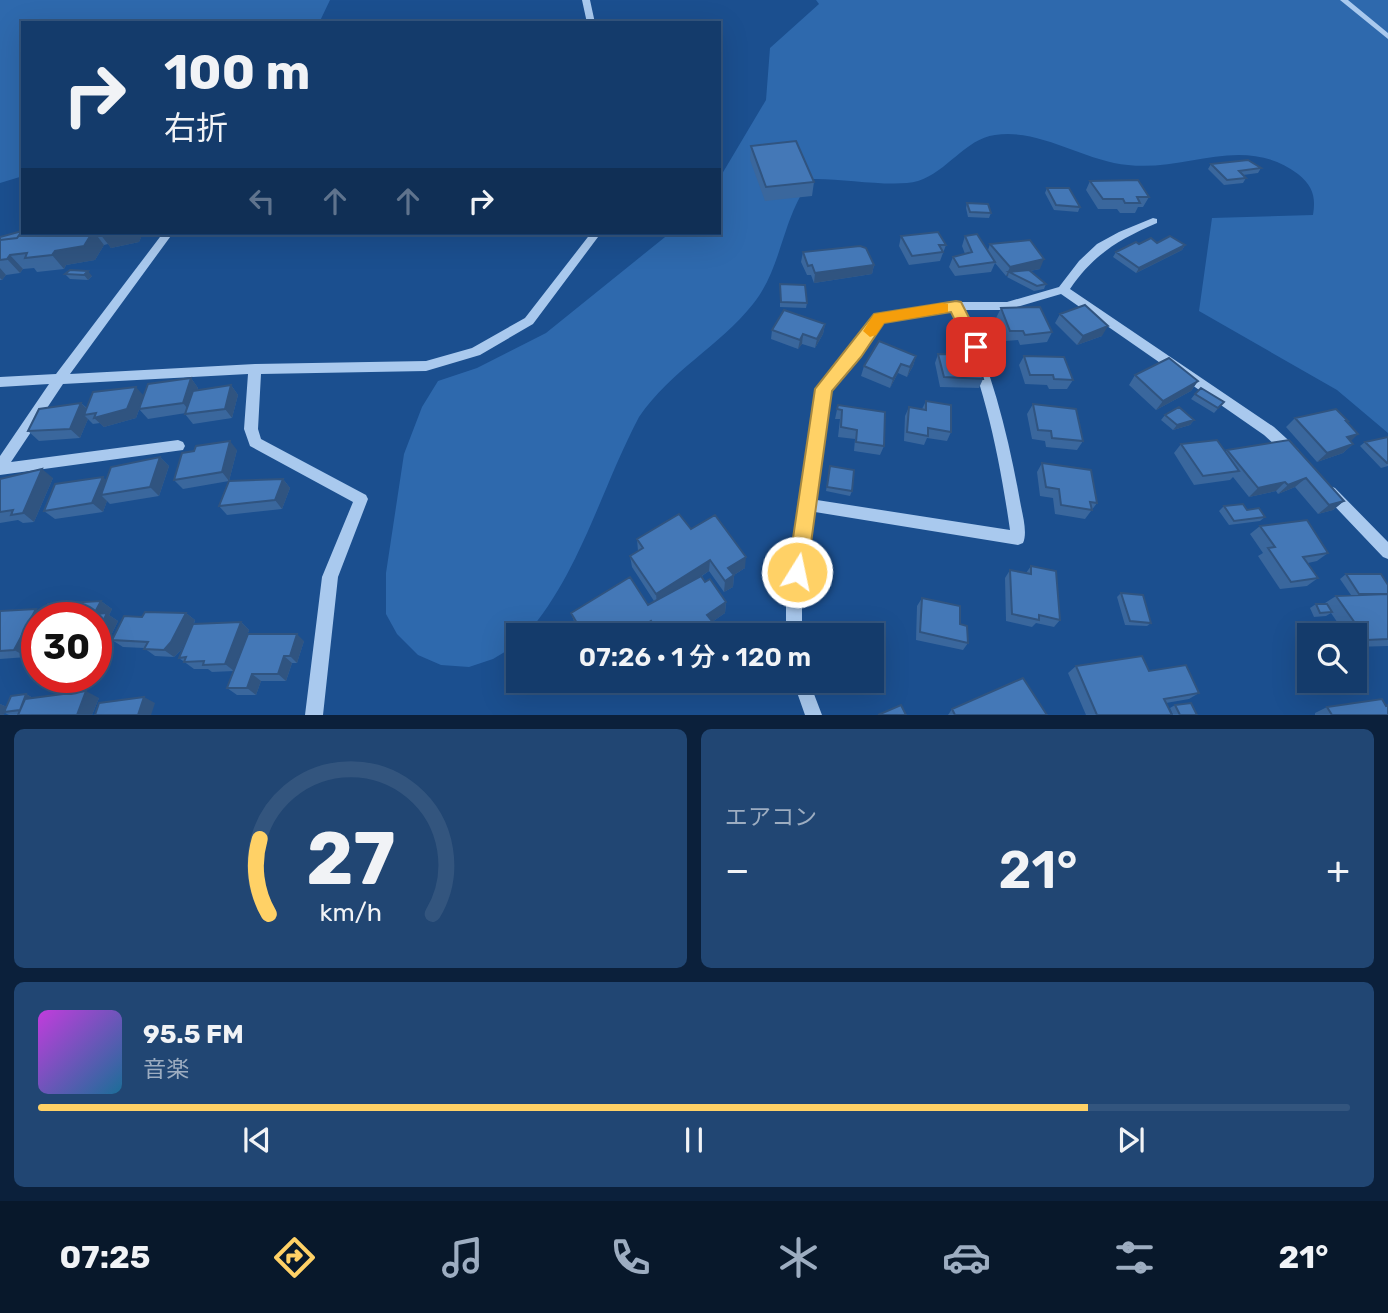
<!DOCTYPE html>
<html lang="ja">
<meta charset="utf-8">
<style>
:root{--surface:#143b6b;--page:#214673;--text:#f1f3f6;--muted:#9dadc1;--line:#33557e;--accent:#ffd166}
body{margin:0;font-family:Rubik,"Noto Sans JP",sans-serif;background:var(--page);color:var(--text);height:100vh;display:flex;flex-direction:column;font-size:26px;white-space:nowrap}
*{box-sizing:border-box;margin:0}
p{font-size:23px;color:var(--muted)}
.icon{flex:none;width:38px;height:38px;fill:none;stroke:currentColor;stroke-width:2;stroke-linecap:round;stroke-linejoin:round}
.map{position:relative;height:715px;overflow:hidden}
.drawer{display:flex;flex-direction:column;gap:14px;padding:14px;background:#0b203b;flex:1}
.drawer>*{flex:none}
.banner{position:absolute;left:21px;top:21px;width:700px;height:214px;border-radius:0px;box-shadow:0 7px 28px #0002,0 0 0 2px var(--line);background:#143b6b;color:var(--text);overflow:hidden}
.buttons{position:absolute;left:1297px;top:623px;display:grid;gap:14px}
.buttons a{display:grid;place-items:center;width:70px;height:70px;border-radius:0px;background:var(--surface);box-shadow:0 7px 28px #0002,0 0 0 2px var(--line);font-size:35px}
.speed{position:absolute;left:21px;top:602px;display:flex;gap:14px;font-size:35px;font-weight:700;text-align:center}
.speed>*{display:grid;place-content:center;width:91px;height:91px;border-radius:50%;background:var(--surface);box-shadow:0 7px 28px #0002,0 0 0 2px var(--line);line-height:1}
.speed .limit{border:10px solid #d22;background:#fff;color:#111}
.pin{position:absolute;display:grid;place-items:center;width:60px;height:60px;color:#fff;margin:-30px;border-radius:14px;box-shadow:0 4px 10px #0006}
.me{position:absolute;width:77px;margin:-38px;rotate:10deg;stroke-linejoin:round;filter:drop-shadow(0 0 5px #0008)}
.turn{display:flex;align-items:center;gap:24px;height:147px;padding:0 28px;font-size:32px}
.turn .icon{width:91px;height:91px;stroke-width:2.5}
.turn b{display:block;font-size:49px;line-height:60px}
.lanes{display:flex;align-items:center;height:66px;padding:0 28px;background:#0003;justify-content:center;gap:35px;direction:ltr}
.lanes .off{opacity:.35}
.big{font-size:52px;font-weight:600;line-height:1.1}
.drawer .tile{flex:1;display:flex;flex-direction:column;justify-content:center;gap:10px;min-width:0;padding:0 24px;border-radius:10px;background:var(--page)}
.drawer .dial{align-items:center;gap:0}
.dial svg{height:182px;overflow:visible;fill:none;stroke:var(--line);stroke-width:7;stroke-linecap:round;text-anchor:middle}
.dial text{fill:var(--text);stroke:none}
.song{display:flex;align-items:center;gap:21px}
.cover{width:84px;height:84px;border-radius:10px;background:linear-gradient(135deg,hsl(290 70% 55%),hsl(200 70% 35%))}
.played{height:7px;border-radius:4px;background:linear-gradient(90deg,var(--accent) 80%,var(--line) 80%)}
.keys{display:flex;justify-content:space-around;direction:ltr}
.heat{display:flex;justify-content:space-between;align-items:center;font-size:38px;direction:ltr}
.drawer .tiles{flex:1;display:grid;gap:14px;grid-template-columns:1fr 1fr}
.tile:last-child{grid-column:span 2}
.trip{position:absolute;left:506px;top:623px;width:378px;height:70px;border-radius:0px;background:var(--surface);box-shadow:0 7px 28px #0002,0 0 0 2px var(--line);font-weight:600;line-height:70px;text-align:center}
.tab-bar{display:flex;height:112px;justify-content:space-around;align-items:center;background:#08182b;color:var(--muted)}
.tab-bar .icon{width:49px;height:49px}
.tab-bar .on{color:var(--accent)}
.tab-bar b{font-size:32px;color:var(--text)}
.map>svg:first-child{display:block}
.green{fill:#2e69ad}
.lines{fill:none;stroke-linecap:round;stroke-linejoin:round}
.minor{fill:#a9c9ee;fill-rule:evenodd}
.wall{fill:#3a679d}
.shaded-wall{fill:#305480}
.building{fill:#4478b7;stroke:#305480;stroke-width:2}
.route{fill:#ffd166;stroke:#a68842;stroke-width:2}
.slow{fill:#f59e0b}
</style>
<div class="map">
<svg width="1388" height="715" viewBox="0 0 1388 715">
<rect width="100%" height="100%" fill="#1b4f8f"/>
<path class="green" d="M0 0H330L319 23H23V176L0 183Z
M816 0H1388V433L1337 390 1199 311 1212 218 1313 215C1316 197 1313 186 1298 174 1243 133 1187 172 1128 165 1084 161 1040 128 995 135 965 139 947 172 918 181 893 188 842 178 812 179 782 215 783 267 753 304 719 347 672 369 639 417 601 489 580 573 526 635H518V644L493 659 469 667 441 665 418 655 397 634 386 614V573L404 454 422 407 438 381 477 368 546 333 670 233H719V179L766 100 770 48 819 4Z"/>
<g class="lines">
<path class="minor" d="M582 0H590L595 23H587Z
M1340 0H1348L1388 33V39Z
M1153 218 1157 219V223C1118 240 1094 254 1070 289L1274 427 1298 449 1300 453 1298 457 1293 459 1288 457 1264 435 1061 294 1007 310H964C992 371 1008 434 1020 501 1022 513 1028 532 1023 543L1018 545 815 512 802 594V635H786V594L802 505 817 389 852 350 875 315 956 302H1007L1059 287 1079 261 1097 244 1119 232ZM952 311C984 381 999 454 1010 530L817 500 829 391 860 356 883 322Z
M163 233H173L70 374 255 364 426 361 472 348 525 318 591 233H601L533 324 480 355 426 371 261 374 258 429 261 439 366 495 368 499 338 577 323 715H305L322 577 353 502 250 446 244 429 248 374 63 384 11 462 178 440 183 442 185 446 183 450 0 475V456L49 384 0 387V377L56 374Z
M1330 486 1335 488 1388 542V559L1383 557 1325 496 1323 492 1325 488Z
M793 681H809L822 715H805Z"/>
</g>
<path class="wall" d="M751 146 814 182 812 196 765 201 750 160Z
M1211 164 1261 168 1258 173 1243 175 1246 178 1243 183 1224 185 1208 169Z
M1090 181 1149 197 1143 207H1138L1135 213H1120L1117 209H1098L1086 190Z
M1047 188 1080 207 1078 212 1054 210 1045 193Z
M967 203 991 213 989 218 968 217 966 208Z
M23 233H143L139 242 111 248 108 244 104 245 95 260 66 265 64 269 37 272 34 268 23 269 20 273 6 275 2 280H0V237Z
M901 236 946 245 940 261 909 265 899 246Z
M965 236 988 250 990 244 1040 269 1030 271 1046 284 1044 289 1034 291 1007 277 1008 276H1006L995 263 991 272 955 276 949 267 953 257 965 254 962 246Z
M1157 243 1185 245 1182 250 1136 273 1113 257 1116 252 1139 244Z
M803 252 874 265 872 274 814 283 811 275H807L801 262Z
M65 274 92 276 88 280 70 279Z
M780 284 807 303 806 308 780 307Z
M1001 308 1052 332 1047 342 1020 345 1018 340 1006 341 996 318Z
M1060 314 1102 336 1077 345 1055 323Z
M825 324 823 334 815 348 802 344 798 349 771 339 772 330Z
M938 354 983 379 979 388 940 387 935 363Z
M916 356 913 366 907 377 898 373 890 388 861 376 864 366Z
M1024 356 1073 380 1067 389H1049L1047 385 1025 384 1019 365Z
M1135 375 1198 381 1191 391 1156 410 1129 385Z
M191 378 198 388V390L231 385 238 395 232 418 193 424 185 414 186 413 148 419 139 409 142 402 136 418 104 427 100 423 93 424 88 419 80 438 39 441 28 431 81 403 87 408 144 396Z
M1195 394 1224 402 1214 413 1191 399Z
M926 401 951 432 947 441 927 438 924 445 904 441 905 416 909 407 922 409Z
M1033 404 1083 441 1077 450 1046 447 1045 441 1032 439 1027 414Z
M838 405 884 446 880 455 854 451 855 439 838 437 840 419H835Z
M1165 415 1194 420 1190 425 1173 430 1161 420Z
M1295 418 1348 421 1347 423 1351 441 1353 444 1343 453 1317 462 1286 427Z
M1388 437V466L1381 468 1360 446 1365 442Z
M1289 440 1344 501 1333 510 1318 514 1295 487 1278 494 1276 491 1249 497 1233 477 1230 480 1194 485 1174 453 1181 444 1225 452 1227 450Z
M237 450 229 481 183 489 174 480Z
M160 457 169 466 159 496 110 504 107 501 103 512 55 519 44 511 106 480Z
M1042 463 1097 503 1085 519 1055 514 1053 498 1040 496 1037 472Z
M830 466 852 491 850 496 826 491Z
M53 478 34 522 23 523 18 520 0 523V479Z
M283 479 290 488 282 509 227 515 219 506Z
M1224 506 1247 510 1265 517 1260 521 1229 525 1219 511Z
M1260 526 1328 553 1317 561 1308 563 1318 578 1307 586 1280 589 1258 556 1263 553 1250 534Z
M691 529 745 568 734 575 733 587 724 592 709 571 702 576 705 582 726 602 725 613 712 622 711 632 706 635H649V634L647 635H581L575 624 571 613 648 605 654 601 632 567 630 556 638 551 637 539Z
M1031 566 1060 620 1054 627 1036 623 1032 627 1006 621 1005 578 1010 570 1026 573Z
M1346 574 1388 585V646L1354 647V635H1346L1331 613 1326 616 1314 617 1310 608 1316 604H1325V603L1336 596 1351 595 1340 579Z
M1121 593 1151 623 1147 626 1125 625 1117 597Z
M922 598 960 624 968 643 963 650 916 640 917 606Z
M101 601 112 609 109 615 118 621 104 650H96V618H37V650L33 648 36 640 27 657 0 659V611L43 614Z
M186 613 195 620 194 624 241 622 249 630 239 659 304 641 297 663H292L286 681H261L256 695H237L227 688 234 671 212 672 208 669H194L179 658 188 635 181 650 174 657 155 656 144 648 123 647 112 640 142 617Z
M1076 666 1149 671 1199 693 1189 699 1166 703 1172 715H1086L1068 673Z
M607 681H628L613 691Z
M26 694 33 698H99L92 715H9L5 713 0 715V704L7 707Z
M1175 705 1197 715H1173L1170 708Z
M1386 706 1388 715H1315V713L1327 707Z
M952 709 1047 715H948Z"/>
<path class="shaded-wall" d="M92 233H95L104 245 95 260 66 265 64 269 52 255 55 251Z
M104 233H143L139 242 111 248 100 234Z
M1185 245 1182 250 1136 273 1139 268Z
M10 255 23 269 20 273 7 259Z
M1044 259 1040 269 1014 274 1009 272 1008 276H1006L1010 267Z
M874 265 872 274 814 283 815 273Z
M0 268 6 275 2 280 0 278Z
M88 271 92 276 88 280 84 275Z
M825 324 823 334 815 348 817 339Z
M1108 326 1102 336 1077 345 1083 336Z
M803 334 802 344 798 349 800 340Z
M916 356 913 366 907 377 910 367Z
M901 364 898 373 890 388 893 379Z
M191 378 198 388 191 413 183 403Z
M1198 381 1191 391 1156 410 1163 401Z
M231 385 238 395 232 418 225 409Z
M136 387 144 396 136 418 104 427 94 418Z
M81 403 90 412 84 415 88 419 80 438 70 429Z
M1194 420 1190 425 1173 430 1177 425Z
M1358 434 1348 444 1347 437Z
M230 441 237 450 229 481 222 472Z
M1353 444 1343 453 1317 462 1327 453Z
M160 457 169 466 159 496 150 487Z
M42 469 53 478 34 522 23 513Z
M103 477 112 486 101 495 107 501 103 512 92 503Z
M1306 478 1295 487 1278 494 1288 485Z
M283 479 290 488 282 509 275 500Z
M1285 482 1276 491 1249 497 1258 488Z
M1344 501 1333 510 1318 514 1329 505Z
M746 557 745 568 734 575 733 587 724 592 725 581 728 568Z
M710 560 709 571 657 605 656 594Z
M101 601 112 609 109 615 118 621 104 650 96 645 94 614Z
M726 602 725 613 712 622 711 632 706 635H691L707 615Z
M36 609 48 617 37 618V638H33L36 640 27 657 14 650Z
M186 613 195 620 181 650 174 657 164 650Z
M651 621 652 632 648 630 649 634 647 635H631Z
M241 622 249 630 234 671 225 664Z
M686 629 687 635H676Z
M297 634 304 641 297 663 290 656Z
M284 656 292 663 286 681 278 674Z
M252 674 261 681 256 695 247 688Z
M611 681H628L613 691Z
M86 691 99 698 92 715H77Z
M26 694 33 698 27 713 20 710Z
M144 697 155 703 151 715H138Z
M0 704 7 707 4 715H0Z"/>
<path class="building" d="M796 141 814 182 766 187 751 146Z
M1248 160 1261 168 1239 171 1246 178 1227 180 1211 164Z
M1138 180 1149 197H1137L1140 203H1125L1123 199H1103L1090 181Z
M1047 188H1069L1080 207 1056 205Z
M967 203 988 204 991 213 970 212Z
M23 230V233H92L84 246 55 251 52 255 25 258 27 253 10 255 7 259 0 260V240L17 238Z
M22 231 17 238 0 240V237Z
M938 232 946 245H939L943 252 912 256 901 236Z
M977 234 995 262 959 267 953 257 972 252 965 236Z
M1170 236 1185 245 1139 268 1116 252 1136 242 1139 244 1151 238 1157 243Z
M1030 240 1044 259 1010 267 990 244Z
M860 246 866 248 874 265 815 273 812 265 808 266 803 252Z
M70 270 88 271 84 275 65 274Z
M1029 270 1046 284 1037 286 1009 272Z
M780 284 805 285 807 303 781 302Z
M1085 305 1108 326 1083 336 1060 314Z
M1040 307 1052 332 1025 335 1023 331H1010L1001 308Z
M784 310 825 324 817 339 803 334 800 340 772 330Z
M879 341 916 356 910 367 901 364 893 379 864 366Z
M938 354 977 355 983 379 944 377Z
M1024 356 1064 357 1073 380 1054 379 1053 375H1030Z
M1169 358 1198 381 1163 401 1135 375Z
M191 378 183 403 139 409 148 384Z
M231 385 225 409 185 414 193 391Z
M136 387 127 409 94 418 96 413 84 415 93 392Z
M1201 388 1224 402 1218 408 1195 394Z
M926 401 951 405V432L928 428V436L907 432 909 407 926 410Z
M81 403 70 429 28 431 39 409Z
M1033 404 1076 409 1083 441 1052 438 1051 431 1038 430Z
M838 405 885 412 884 446 856 442 857 430 841 427 842 410 837 409Z
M1179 407 1194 420 1177 425 1165 415Z
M1336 409 1348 421H1346L1358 434 1347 437 1353 444 1327 453 1295 418Z
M1388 437V463H1387L1365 442Z
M1217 440 1239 471 1203 476 1181 444Z
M1289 440 1344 501 1329 505 1306 478 1288 485 1285 482 1258 488 1227 450Z
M230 441 222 472 174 480 182 453 194 451 196 446Z
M160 457 150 487 101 495 111 467Z
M1042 463 1091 470 1097 503 1090 502 1092 510 1061 505 1059 489 1046 487Z
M830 466 854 470 852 491 827 487Z
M42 469 23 513 11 515 13 510 0 512V479Z
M103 477 92 503 44 511 55 484Z
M283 479 275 500 219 506 229 481Z
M1243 504 1247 510 1259 508 1265 517 1234 521 1224 506Z
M679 514 691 529 715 515 746 557 728 568 734 575 725 581 710 560 656 594 630 556 643 548 637 539Z
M1307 520 1328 553 1303 557 1318 578 1291 582 1268 548 1275 547 1260 526Z
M1031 566 1056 571 1060 620 1039 615V620L1012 614 1010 570 1031 574Z
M1346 574H1381L1388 585V594H1359Z
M701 576 705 582 710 579 726 602 707 615 712 621 691 635 686 629 676 635H651L648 630 655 627 651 621 631 635H584L571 613 630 577 648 605Z
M1121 593 1143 595 1151 623 1130 621Z
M1388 594V639L1367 640 1336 596Z
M922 598 960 606V624L967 626 968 643 920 632Z
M101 601 94 614 107 613 96 636V618H42L48 604Z
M1316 604H1327L1332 612 1320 613Z
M36 609 14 650 0 651V611Z
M145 612 186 613 171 642 164 650 144 649 148 642 112 640 124 616 142 617Z
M241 622 225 664 203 665 204 661 184 662 186 657 179 658 193 624Z
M37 629V638H33Z
M248 634H297L290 656H284L278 674H252L247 688H227Z
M37 640V648H33Z
M1142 656 1149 671 1186 665 1199 693 1164 699 1172 715H1097L1076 666Z
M1023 678 1047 715H955L952 709Z
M86 691 77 715H18L25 699Z
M26 694 20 710 4 712 11 696Z
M144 697 138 715H95L99 703Z
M1382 699 1386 706 1388 705V715H1332L1327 707Z
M1191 703 1197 715H1180L1175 705Z
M901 705 906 715H878Z"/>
<path class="route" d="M956 301 961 302 984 347 982 351H970L951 312 884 323 861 357 832 391 807 572 804 578 797 581 790 578 788 572 815 389 874 314Z"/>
<path class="slow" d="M942 303 948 304V312L884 323 876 335 870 337 863 331 874 314Z"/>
</svg>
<div class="buttons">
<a><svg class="icon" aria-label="search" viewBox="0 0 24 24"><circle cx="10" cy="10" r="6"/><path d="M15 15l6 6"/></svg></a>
</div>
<div class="speed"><div class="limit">30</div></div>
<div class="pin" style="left:976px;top:347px;background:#d93025"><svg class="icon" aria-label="arrive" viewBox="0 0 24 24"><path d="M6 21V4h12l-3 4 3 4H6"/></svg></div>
<svg class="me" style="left:797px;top:572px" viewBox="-20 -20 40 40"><circle r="17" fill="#ffd166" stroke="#fff" stroke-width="3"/><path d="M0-11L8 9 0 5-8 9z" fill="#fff"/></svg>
<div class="trip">07:26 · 1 分 · 120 m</div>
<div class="banner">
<div class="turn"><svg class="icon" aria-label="right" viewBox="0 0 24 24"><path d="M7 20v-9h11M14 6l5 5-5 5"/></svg><div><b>100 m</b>右折</div></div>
<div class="lanes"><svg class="icon off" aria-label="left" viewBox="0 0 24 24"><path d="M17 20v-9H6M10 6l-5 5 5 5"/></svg><svg class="icon off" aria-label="ahead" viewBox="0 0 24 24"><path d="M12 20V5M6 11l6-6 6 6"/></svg><svg class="icon off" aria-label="ahead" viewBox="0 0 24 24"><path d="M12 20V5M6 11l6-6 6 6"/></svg><svg class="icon" aria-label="right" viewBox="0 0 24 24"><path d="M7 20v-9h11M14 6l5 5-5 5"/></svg></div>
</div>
</div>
<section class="drawer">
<div class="tiles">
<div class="tile dial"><svg viewBox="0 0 100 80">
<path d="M14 69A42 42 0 1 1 86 69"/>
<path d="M14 69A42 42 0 0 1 10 36" stroke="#ffd166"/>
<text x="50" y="56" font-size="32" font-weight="700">27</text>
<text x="50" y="72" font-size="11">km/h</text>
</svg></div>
<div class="tile"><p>エアコン</p>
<div class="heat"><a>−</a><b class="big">21°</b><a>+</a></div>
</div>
<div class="tile">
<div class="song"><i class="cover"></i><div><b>95.5 FM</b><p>音楽</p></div></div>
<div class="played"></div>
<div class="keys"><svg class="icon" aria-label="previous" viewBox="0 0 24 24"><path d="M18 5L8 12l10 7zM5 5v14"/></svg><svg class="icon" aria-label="pause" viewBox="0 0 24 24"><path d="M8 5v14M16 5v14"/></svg><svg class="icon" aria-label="next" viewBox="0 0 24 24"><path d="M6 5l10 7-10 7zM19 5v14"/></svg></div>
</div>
</div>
</section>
<nav class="tab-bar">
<b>07:25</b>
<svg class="icon on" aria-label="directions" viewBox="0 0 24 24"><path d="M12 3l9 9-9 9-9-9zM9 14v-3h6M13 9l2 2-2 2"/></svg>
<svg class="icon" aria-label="music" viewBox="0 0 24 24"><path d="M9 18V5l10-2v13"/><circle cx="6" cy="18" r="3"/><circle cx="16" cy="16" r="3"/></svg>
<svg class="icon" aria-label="phone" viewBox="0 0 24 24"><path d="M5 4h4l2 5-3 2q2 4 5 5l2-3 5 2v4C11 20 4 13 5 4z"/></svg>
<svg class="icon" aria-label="climate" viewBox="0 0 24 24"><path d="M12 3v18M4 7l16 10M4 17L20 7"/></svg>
<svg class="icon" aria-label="car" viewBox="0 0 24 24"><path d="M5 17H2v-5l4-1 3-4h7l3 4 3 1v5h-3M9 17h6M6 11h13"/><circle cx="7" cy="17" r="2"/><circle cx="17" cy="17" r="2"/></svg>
<svg class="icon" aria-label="filters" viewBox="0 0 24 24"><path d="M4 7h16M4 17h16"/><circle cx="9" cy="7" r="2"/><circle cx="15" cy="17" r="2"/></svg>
<b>21°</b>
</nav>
